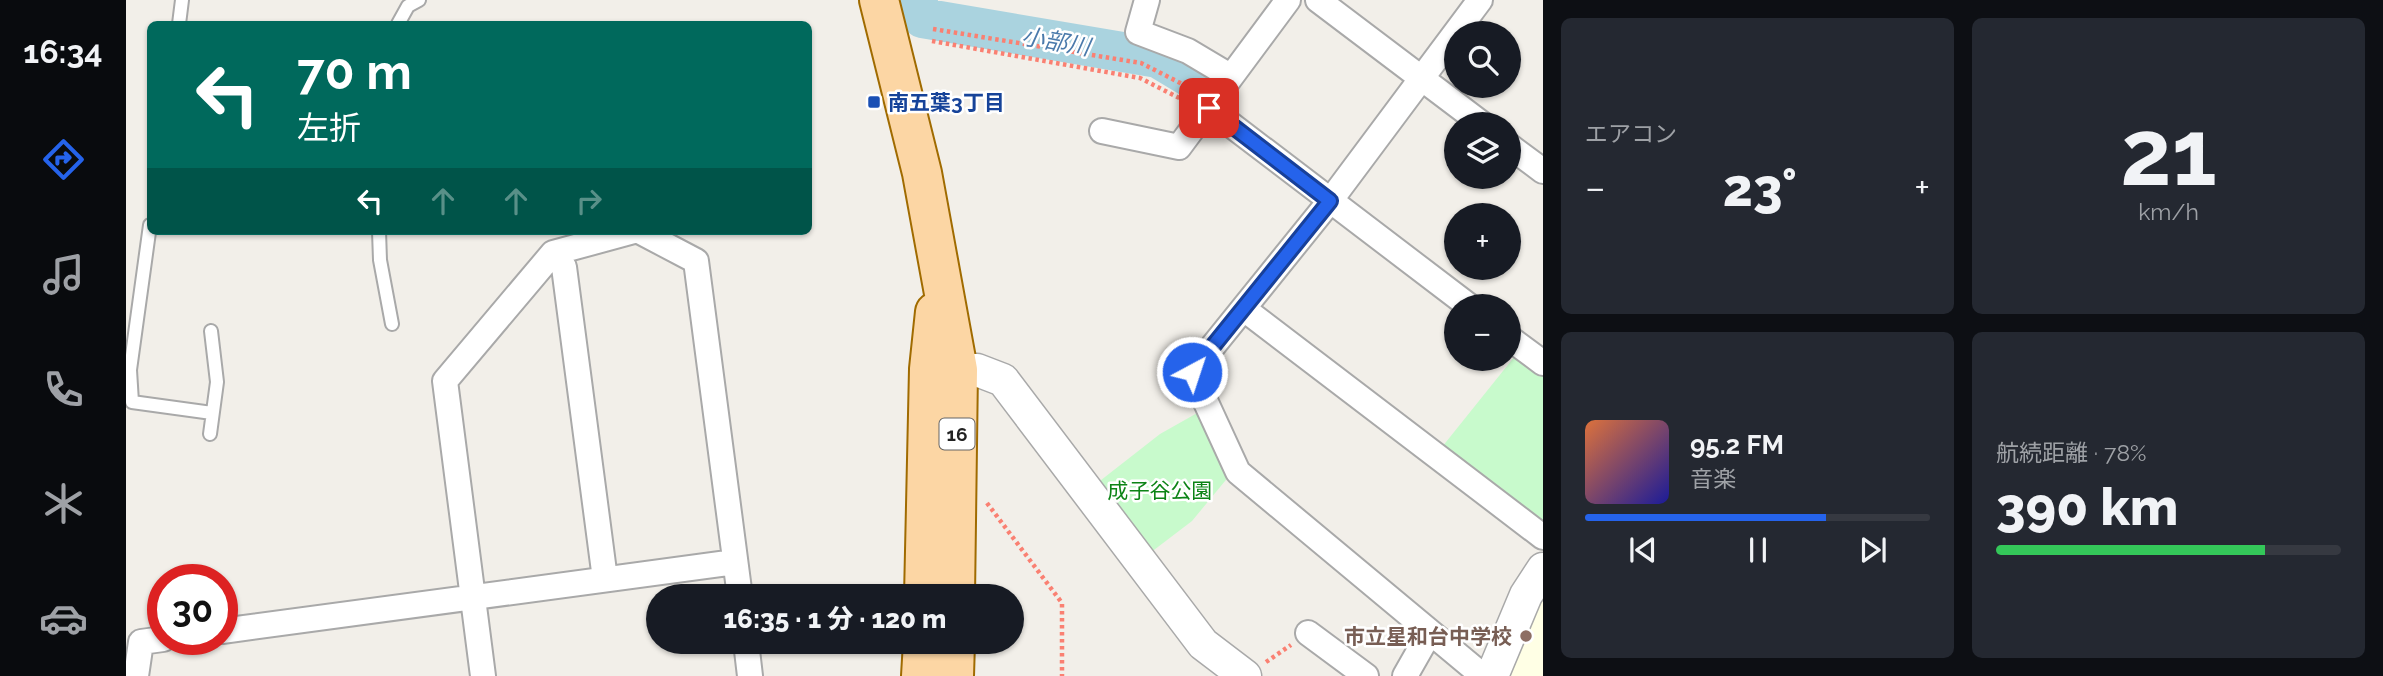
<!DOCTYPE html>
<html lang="ja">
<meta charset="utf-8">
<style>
:root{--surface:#171b24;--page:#242831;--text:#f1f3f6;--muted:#9ea1a6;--line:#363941;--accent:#2563eb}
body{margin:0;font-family:Raleway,"Noto Sans JP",sans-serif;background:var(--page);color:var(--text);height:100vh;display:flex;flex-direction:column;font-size:26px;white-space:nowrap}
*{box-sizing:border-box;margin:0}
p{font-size:23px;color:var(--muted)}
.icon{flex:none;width:38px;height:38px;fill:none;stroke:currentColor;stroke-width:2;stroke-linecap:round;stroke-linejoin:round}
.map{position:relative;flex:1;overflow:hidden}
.side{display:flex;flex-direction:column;gap:18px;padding:18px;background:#0d0f14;width:840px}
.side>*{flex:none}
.guide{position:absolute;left:21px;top:21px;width:665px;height:214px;border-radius:10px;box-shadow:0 2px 5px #0004;background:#00695c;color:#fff;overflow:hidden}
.controls{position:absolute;left:1318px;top:21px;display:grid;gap:14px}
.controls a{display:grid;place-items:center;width:77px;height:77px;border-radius:50%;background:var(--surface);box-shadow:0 2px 5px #0004;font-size:35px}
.speed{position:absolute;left:21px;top:564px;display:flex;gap:14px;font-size:35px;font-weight:700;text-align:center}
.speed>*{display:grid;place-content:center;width:91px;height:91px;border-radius:50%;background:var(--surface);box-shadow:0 2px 5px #0004;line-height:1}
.speed .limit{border:10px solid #d22;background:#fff;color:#111}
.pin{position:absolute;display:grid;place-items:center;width:60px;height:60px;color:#fff;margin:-30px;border-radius:14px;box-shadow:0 4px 10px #0006}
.me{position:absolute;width:77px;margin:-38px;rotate:40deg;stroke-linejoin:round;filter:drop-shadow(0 0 5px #0008)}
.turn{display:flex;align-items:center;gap:24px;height:147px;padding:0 35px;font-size:32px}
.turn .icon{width:91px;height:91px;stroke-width:2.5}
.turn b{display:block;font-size:49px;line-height:60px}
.lanes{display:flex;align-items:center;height:66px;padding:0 35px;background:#0003;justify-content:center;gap:35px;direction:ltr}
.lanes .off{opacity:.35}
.big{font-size:52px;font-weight:800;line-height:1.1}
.side .card{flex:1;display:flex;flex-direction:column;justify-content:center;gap:10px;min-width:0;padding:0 24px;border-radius:10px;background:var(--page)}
.side .dial{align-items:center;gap:0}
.dial b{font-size:91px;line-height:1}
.song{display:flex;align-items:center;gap:21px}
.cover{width:84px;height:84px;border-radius:10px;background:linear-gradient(135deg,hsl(20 70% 55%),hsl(240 70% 35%))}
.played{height:7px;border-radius:4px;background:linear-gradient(90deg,var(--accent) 70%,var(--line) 70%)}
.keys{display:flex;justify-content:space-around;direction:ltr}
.heat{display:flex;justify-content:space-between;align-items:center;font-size:38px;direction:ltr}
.charge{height:10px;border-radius:5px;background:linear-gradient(90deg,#34c759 78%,var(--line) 0)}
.side .tiles{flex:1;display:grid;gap:18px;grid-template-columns:repeat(2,1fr)}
.trip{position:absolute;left:520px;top:584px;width:378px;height:70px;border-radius:35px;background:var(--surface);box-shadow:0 2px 5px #0004;font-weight:800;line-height:70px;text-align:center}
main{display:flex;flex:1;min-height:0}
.tabs{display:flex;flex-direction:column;width:126px;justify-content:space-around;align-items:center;background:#090b0e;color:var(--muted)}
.tabs .icon{width:49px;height:49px}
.tabs .active{color:var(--accent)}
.tabs b{font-size:32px;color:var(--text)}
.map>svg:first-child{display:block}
.education{fill:#ffffe5}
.park{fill:#c8facc}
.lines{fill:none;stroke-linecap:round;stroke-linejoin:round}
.river{stroke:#aad3df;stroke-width:40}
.service-casing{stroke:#a9a9a9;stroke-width:16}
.minor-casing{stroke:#a9a9a9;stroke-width:28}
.tertiary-casing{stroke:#a9a9a9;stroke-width:35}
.primary-casing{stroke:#a06b00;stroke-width:42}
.path{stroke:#fa8072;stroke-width:4.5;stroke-dasharray:3.5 3.5;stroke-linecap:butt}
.service{stroke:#fff;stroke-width:12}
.minor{stroke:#fff;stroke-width:24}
.tertiary{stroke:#fff;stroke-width:32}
.primary{stroke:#fcd6a4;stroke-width:38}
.route-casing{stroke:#184099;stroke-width:18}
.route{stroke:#2563eb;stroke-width:12}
.transit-dot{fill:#1a4fb4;stroke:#fff;stroke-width:2.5}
.education-dot{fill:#8d6e63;stroke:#fff;stroke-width:2.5}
.labels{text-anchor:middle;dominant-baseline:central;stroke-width:5;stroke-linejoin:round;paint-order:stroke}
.shield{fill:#fff;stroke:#646464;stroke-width:2}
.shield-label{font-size:19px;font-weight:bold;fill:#222}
.transit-label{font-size:21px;font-weight:bold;fill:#164399;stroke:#fff;text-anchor:start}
.park-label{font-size:21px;fill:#0c8416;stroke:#fff}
.education-label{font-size:21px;font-weight:bold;fill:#785e54;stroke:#fff;text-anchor:end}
.water-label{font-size:23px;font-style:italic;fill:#4a7aab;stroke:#fff}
</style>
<main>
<nav class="tabs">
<b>16:34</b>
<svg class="icon active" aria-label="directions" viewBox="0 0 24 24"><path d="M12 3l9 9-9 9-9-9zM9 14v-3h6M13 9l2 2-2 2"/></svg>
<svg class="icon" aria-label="music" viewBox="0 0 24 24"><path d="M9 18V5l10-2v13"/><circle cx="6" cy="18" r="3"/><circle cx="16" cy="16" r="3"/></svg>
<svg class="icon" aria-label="phone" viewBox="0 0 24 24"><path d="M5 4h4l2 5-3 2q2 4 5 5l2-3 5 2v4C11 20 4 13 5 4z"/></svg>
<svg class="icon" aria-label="climate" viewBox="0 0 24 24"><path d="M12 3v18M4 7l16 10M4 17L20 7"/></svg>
<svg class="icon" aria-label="car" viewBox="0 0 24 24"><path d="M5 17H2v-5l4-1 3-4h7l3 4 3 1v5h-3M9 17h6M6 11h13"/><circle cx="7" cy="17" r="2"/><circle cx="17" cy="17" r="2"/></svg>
</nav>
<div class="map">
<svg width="1417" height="676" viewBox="0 0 1417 676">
<rect width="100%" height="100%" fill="#f2efe9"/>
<path class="education" d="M1417 569V676H1366Z"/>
<path class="park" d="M1389 356 1417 376V522L1316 447Z
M1073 412 1104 475 1066 521 1024 553 970 484 1034 434Z"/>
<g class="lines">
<path class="river" d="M791 0 796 18 1032 58 1077 85"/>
<g class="service-casing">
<path id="service" d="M53 24 56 0
M272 24 282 6 293 0
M24 225 4 370 6 402 86 413
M253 231 254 260 266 324
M84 434 91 382 85 331"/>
</g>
<g class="minor-casing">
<path id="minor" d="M1021 0 1012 32 1062 51 1104 76
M1192 0 1356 124
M1354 0 1204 201 1066 372 1112 472 1357 676
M1083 108 1343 306
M976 131 1053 147 1162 0
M1382 145 1417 171
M513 231 570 261 614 597
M427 253 438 267 479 579
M1118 309 1417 537
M1382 337 1417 363
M96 631 609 562
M1182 633 1240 676
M620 642 624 676
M10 676 15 642 37 639
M357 676 319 381 427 253 508 231
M1279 676 1304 632"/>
</g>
<g class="tertiary-casing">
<path id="tertiary" d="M808 370H851L877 380 1077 644 1119 676
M1366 676 1400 595 1417 569"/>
</g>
<g class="primary-casing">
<path id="primary" d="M753 0 796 173 832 370 829 597
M798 597 803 369 809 312
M795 676 797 642
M828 676 829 642"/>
</g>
<path class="path" d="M807 29 1015 63 1070 91
M806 41 1014 78 1061 102
M861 503 936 603V676
M1140 662 1165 645"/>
<use href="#service" class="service"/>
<use href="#minor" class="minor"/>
<use href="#tertiary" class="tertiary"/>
<use href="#primary" class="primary"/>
</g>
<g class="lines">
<g class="route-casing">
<path id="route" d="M1066 372 1204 201 1083 108"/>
</g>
<use href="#route" class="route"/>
</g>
<rect class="transit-dot" x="741" y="95" width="14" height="14" rx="3.5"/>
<circle class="education-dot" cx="1400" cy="636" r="7"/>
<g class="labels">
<rect class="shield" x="813.5" y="418.5" width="35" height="31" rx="5"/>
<g class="shield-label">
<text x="831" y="434">16</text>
</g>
<g class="transit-label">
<text x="762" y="102">南五葉3丁目</text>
</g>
<g class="park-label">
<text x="1034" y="490">成子谷公園</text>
</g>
<g class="education-label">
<text x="1386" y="636">市立星和台中学校</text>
</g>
<g class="water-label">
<text transform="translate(930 41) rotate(10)">小部川</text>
</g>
</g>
</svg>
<div class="controls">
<a><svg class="icon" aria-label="search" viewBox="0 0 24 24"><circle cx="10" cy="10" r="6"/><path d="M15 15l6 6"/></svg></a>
<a><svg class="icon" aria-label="layers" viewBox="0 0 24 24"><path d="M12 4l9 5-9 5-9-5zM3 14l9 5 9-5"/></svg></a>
<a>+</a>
<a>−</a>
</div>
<div class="speed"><div class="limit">30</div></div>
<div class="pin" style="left:1083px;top:108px;background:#d93025"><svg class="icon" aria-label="arrive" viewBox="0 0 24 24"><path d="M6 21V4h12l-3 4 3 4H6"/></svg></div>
<svg class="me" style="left:1066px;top:372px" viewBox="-20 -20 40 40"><circle r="17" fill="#2563eb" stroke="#fff" stroke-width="3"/><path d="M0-11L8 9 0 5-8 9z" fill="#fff"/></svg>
<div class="trip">16:35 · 1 分 · 120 m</div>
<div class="guide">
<div class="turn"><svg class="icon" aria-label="left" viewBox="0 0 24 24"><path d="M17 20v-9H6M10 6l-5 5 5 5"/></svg><div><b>70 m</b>左折</div></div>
<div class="lanes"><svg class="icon" aria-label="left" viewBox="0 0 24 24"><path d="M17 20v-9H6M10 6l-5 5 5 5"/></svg><svg class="icon off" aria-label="ahead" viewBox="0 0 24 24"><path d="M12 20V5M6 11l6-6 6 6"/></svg><svg class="icon off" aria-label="ahead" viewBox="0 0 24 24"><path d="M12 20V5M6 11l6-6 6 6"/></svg><svg class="icon off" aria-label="right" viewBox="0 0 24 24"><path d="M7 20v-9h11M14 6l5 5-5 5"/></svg></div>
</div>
</div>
<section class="side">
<div class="tiles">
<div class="card"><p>エアコン</p>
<div class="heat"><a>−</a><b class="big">23°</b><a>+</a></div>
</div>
<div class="card dial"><b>21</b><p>km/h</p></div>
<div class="card">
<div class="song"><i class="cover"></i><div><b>95.2 FM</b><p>音楽</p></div></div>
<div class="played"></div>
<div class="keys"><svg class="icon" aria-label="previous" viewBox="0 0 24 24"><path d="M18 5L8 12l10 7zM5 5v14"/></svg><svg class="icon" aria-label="pause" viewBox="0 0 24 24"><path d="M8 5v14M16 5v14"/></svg><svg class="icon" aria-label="next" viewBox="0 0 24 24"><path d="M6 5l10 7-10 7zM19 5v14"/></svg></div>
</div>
<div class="card"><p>航続距離 · 78%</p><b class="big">390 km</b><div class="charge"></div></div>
</div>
</section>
</main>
